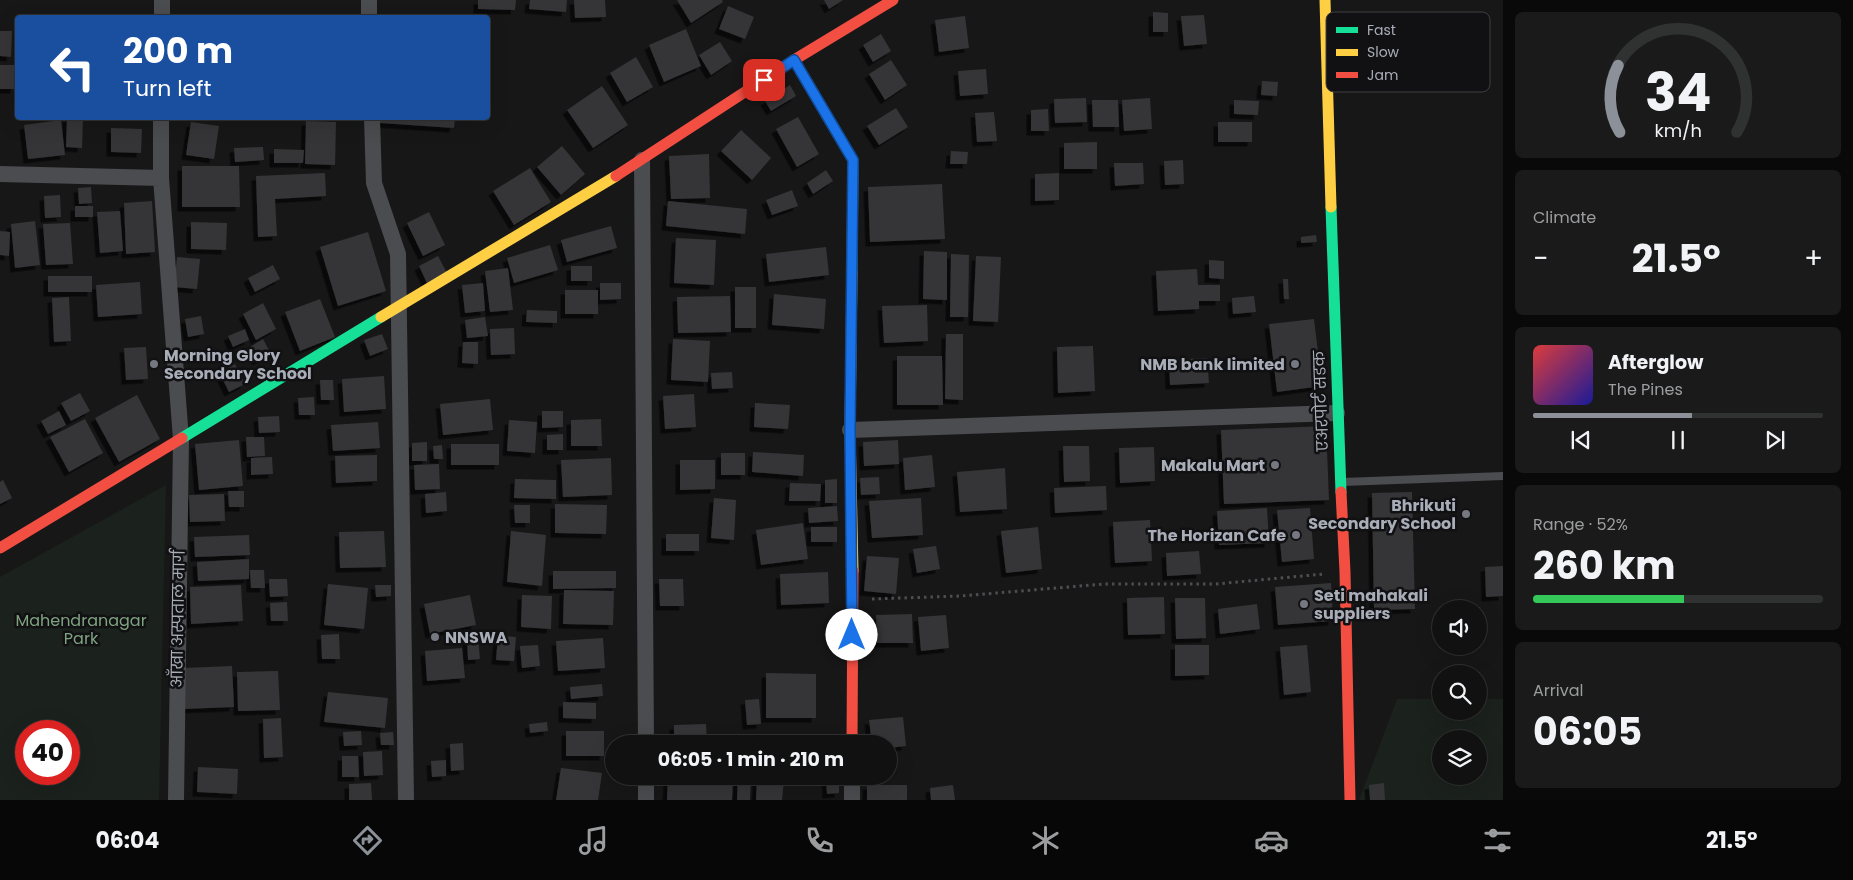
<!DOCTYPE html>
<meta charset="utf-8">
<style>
:root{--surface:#111;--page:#1a1a1a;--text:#f1f3f6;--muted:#9c9d9f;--line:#303131;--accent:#8c9099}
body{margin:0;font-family:Poppins,"Noto Sans Devanagari",sans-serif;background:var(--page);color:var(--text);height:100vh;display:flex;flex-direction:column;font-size:19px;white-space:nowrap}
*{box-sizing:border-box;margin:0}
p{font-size:16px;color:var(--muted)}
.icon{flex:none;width:28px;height:28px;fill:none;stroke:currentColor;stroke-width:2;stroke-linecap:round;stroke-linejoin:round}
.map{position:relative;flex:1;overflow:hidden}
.side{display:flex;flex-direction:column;gap:12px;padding:12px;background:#090909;width:350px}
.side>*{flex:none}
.top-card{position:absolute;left:15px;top:15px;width:475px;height:105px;border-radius:5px;box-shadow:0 5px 20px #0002,0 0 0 1px var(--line);background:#1a4fa0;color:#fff;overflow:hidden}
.tools{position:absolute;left:1432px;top:600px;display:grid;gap:10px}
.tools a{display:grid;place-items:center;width:55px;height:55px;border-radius:50%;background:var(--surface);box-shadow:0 5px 20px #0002,0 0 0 1px var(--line);font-size:25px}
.speed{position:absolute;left:15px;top:720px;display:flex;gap:10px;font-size:25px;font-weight:700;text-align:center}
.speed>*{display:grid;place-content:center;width:65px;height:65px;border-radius:50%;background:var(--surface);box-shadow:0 5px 20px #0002,0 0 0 1px var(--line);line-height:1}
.speed .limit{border:8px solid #d22;background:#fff;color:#111}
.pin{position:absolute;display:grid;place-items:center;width:42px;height:42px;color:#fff;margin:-21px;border-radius:10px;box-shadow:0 2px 8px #0006}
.me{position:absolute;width:55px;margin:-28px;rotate:0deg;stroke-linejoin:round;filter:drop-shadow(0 0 4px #0008)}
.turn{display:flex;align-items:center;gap:18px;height:105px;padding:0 25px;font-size:22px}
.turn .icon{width:65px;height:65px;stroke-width:2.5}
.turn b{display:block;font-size:35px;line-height:42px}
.big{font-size:38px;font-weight:700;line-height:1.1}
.side .tile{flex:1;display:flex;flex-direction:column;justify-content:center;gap:8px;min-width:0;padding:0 18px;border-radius:8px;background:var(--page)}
.side .dial{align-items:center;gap:0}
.dial svg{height:130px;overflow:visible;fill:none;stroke:var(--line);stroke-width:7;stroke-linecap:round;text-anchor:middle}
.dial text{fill:var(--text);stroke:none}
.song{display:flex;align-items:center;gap:15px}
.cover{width:60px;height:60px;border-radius:8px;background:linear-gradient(135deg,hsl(0 70% 55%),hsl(240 70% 35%))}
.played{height:5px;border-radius:2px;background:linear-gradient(90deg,var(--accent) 55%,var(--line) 55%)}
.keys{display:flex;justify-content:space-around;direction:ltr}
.heat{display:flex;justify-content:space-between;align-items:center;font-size:28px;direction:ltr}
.charge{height:8px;border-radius:4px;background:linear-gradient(90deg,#34c759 52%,var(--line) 0)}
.trip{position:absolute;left:605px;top:735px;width:292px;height:50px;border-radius:25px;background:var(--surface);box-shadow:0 5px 20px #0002,0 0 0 1px var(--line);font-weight:700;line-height:50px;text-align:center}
.dock{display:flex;height:80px;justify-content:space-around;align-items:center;background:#070707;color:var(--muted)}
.dock .icon{width:35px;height:35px}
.dock .current{color:var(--accent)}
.dock b{font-size:22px;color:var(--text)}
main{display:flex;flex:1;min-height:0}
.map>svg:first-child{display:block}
.green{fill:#1b211c;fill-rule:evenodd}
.building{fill:#343537;filter:url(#shadow)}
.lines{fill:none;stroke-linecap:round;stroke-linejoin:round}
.path{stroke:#4d4e52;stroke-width:3;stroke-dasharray:2.5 4;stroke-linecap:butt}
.lane{stroke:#4b4c50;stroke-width:8}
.street{stroke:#4b4c50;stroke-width:16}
.fast{stroke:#16e098;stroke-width:11}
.slow{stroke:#ffcf43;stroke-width:11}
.jam{stroke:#f24e42;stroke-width:11}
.route-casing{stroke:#114b97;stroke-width:12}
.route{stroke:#1a73e8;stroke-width:9}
.poi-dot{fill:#757880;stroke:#111113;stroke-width:2}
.labels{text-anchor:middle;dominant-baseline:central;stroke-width:5;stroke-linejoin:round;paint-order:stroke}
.poi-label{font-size:16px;font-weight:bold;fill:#a8adb8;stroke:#111113;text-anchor:end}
.street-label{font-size:16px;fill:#a8adb8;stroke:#111113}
.park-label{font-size:16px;fill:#7fa381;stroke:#111113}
.key{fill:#111113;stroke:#3e4045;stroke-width:1}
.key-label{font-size:14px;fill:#a8adb8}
</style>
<main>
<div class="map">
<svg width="1503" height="800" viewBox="0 0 1503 800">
<defs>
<filter id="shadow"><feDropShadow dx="-4.5" dy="4.5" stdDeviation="0" flood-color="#0009"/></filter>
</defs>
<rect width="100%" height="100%" fill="#171717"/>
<path class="green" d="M166 485 159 800H0V577ZM26 731H69V774H26Z
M1397 699H1441V711H1479V699H1503V800H1359ZM1441 739H1479V776H1441Z"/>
<path class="building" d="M478 0H516L515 10 478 9Z
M530 0H567L566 12 529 9Z
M574 0H605L606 17 575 18Z
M677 0H722L723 2 691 23Z
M824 0H843L829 9Z
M728 6 754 17 745 39 719 29Z
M1153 12 1168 13V32H1153Z
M304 15V18H288V16Z
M1204 15 1207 44 1184 46 1181 16Z
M965 16 969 48 939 52 935 20Z
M686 29 701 66 664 82 649 45Z
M0 31H12L11 57 0 56Z
M881 34 891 51 873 62 863 45Z
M720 42 732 61 711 75 699 55Z
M636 57 653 87 627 102 610 73Z
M891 60 907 85 885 100 869 74Z
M0 65H15V89H0Z
M986 69 988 94 960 96 958 71Z
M1262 81 1278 82 1277 96 1261 95Z
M790 85 796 96 771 111 765 101Z
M602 86 628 125 593 148 567 110Z
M1086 98 1087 122 1055 123 1054 99Z
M1150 98 1152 129 1124 131 1122 100Z
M1092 100H1118L1119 127H1093Z
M1234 100 1259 101 1258 115 1234 114Z
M896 108 908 127 879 145 867 126Z
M1048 109 1049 131H1031V110Z
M994 112 997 141 977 142 975 113Z
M798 117 819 154 797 167 776 129Z
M67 118H83L82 148 66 147Z
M380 118H455L454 128 380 123Z
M61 120 65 155 28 159 24 125Z
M306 121 336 122 335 165 305 164Z
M191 122 219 126 214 159 186 155Z
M1218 122H1252V142H1218Z
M111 128 142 129 141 153 111 152Z
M741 130 771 158 752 180 721 151Z
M1097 142V169H1064V143Z
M562 146 585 174 561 195 537 167Z
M263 147 264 160 235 162 234 148Z
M274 149 304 150 303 163H274Z
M951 151 968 152 967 164H950Z
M709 154 710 198 671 199 669 156Z
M1183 160 1184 184 1165 185 1164 161Z
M1114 163H1143L1144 184 1115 186Z
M182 166H239L240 207H182Z
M530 168 551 202 514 225 493 191Z
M826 170 833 181 813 194 807 183Z
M325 173 326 196 275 199 277 236 258 237 256 176Z
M1059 173V200L1035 201V174Z
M942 184 945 239 870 242 868 187Z
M91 187 92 203 79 204 78 188Z
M792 190 798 206 772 215 766 200Z
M60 195 61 217 45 218 44 196Z
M152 201 155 252 126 254 124 203Z
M668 201 747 209 745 234 666 226Z
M75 206H93V217H75Z
M120 211 123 251 100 253 97 212Z
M429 212 445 245 423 256 407 223Z
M35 221 40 265 15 268 11 224Z
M191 222 227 223 226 250 191 249Z
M70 223 73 264 46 265 43 224Z
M611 226 617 248 567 262 561 240Z
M0 231 10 232 9 256 0 255Z
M368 232 386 291 338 306 320 247Z
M1316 235 1317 242 1301 243V237Z
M676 238 716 240 714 285 674 283Z
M550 245 558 270 514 283 507 258Z
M826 247 829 275 769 282 766 254Z
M924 251 947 252V300L923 299Z
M951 254 969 255 968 317H950Z
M438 256 447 273 427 283 419 266Z
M976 256 1001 257 998 322 973 321Z
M177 257 200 259 197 289 174 287Z
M1209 260 1224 261V279L1209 278Z
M273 265 280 279 255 292 248 278Z
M571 266H592V281H571Z
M508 268 513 310 490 312 485 271Z
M1197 269 1198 285H1220V301H1199V309L1158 311 1156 271Z
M48 276H92V292H48Z
M1283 279H1288L1289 299H1284Z
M140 282 142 314 98 317 96 285Z
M483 283 485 311 465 313 462 285Z
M600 283H621V299L600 300Z
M735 287H756V328H735Z
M565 290H598V314H565Z
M774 294 826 299 824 329 772 325Z
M730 296 731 332 678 333 677 297Z
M1254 296 1256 312 1233 314 1232 298Z
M69 297 71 341 54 342 52 298Z
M320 299 335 337 300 351 285 312Z
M263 303 276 329 256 340 243 314Z
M927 305 928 341 884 343 882 306Z
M527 310 557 311V323L526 322Z
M201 316 204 334 188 337 185 319Z
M485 317 488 336 467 338 465 320Z
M1314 319 1322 386 1277 392 1269 324Z
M514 328 515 354 491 355 490 329Z
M245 329 249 340 233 347 228 336Z
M382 334 388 349 370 356 364 340Z
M946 334H963V400L945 399Z
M263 339 271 354 257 361 250 347Z
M673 339 710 341 708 382 671 380Z
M463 342H478V364L462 363Z
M1093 346 1095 391 1058 393 1057 347Z
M146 347 148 379 126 380 124 348Z
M897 356H942L943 405H897Z
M1207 358 1209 383 1170 385 1169 360Z
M235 364 245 384 229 392 219 372Z
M732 372 733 388 712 389 711 373Z
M384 376 386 409 344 412 342 379Z
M320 380H333L334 400H321Z
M80 393 90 411 71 421 61 403Z
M694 394 696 427 665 429 663 396Z
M137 395 160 439 119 462 95 418Z
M314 397 315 415H299L298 398Z
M490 399 493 430 443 435 440 404Z
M755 403 790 405 788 429 754 427Z
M59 411 66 425 48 434 41 421Z
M542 411H563V427L542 428Z
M279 416 280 432 259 433 258 417Z
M85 419 103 453 69 472 50 437Z
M601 419 602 446H571V420Z
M509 420 537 422 535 453 507 451Z
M378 422 380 448 333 451 331 425Z
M1326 426 1329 500 1224 504 1221 430Z
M563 434V450H547V435Z
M246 437H264L265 456 247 457Z
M239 440 243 486 199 490 195 444Z
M898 440 899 464 864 466 863 442Z
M427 442V461H412V443Z
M451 444H499V465H451Z
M442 445 443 459H434L433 446Z
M1063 446H1089L1090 481 1064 482Z
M1154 447 1155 481 1120 483 1119 448Z
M753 452 804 455 803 476 752 472Z
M721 453H745V475H721Z
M377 455V481L336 483 335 456Z
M932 455 935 487 905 490 903 458Z
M272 457 273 474 251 475V458Z
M611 458 612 495 563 497 561 460Z
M680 460H715V489L680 490Z
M439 464 440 489 415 490 414 465Z
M1005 468 1007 509 960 512 957 472Z
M879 477 880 494 861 495 860 478Z
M515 479 556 480V499L514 498Z
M837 479V503H825V480Z
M3 480 12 498 0 504V482Z
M790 483 821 484 820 501H789Z
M1106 486 1107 510 1055 513 1054 488Z
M228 491H244V507H229Z
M446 492 447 511 426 513 425 494Z
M1412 492 1415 609 1374 610 1372 493Z
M224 494 225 521 190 522 189 495Z
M714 498 736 500 734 540 711 538Z
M921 498 923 535 872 538 869 501Z
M555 504 607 505 606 534 555 533Z
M514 505H530V523H515Z
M837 506 838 521 809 523 808 508Z
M1267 508 1269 543 1219 545 1217 511Z
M1310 508 1314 559 1282 562 1277 510Z
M1150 520 1152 561 1115 563 1113 522Z
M803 523 808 559 761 565 756 530Z
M811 527H837V542H811Z
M1038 527 1042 569 1006 573 1001 531Z
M384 531 386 567 340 568 339 532Z
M511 531 546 535 542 586 507 582Z
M666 534H699V551H666Z
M249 535 250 555 195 557 194 537Z
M936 546 940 569 917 573 913 549Z
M1199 551 1201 574 1167 576 1166 553Z
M867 556 899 558 896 594 864 591Z
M249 559V579L198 581 197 562Z
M1503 566V596L1486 597 1485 567Z
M250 570H264L265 588H251Z
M553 571H616V588L553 589Z
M828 572 829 603 781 605 780 574Z
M269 579H287L288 596 270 597Z
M659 579H683L684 606H660Z
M1331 583 1333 621 1278 625 1275 587Z
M328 584 368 588 364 629 324 625Z
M241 585 243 621 191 624 190 587Z
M375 585H391V596L376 597Z
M564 590 614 591 613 625 563 624Z
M470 595 476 625 430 634 424 604Z
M522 595 552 596 551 629 521 627Z
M1164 597 1165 634 1128 635 1127 598Z
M1175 598H1205L1206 638 1176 639Z
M287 602 288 621H271L270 603Z
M1257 604 1260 629 1220 634 1218 609Z
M912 614 913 643H877L876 615Z
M946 615 949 648 921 651 918 617Z
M339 634 340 659H322L321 635Z
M498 636 516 637 514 661 496 660Z
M478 638 480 659 468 660 467 639Z
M603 638 605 668 558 671 556 641Z
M538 645 540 666 522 668 520 646Z
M1175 645H1209V675L1175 676Z
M1307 645 1311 692 1284 695 1280 647Z
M462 648 465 678 427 681 425 651Z
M232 666 234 707 184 709 183 668Z
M278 671 280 710 238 711 237 672Z
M766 673 816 674V718H766Z
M602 684 603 696 571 699 570 687Z
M328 692 388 698 385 728 324 722Z
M759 699 761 724 747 725 745 700Z
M563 702 596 703V719L563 718Z
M903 717 906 746 889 748V744H872L869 720Z
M281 718 283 757 264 758 263 719Z
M547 722 548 731 530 733 529 724Z
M706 724 707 744H674V725Z
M361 731 362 745 344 746 343 732Z
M566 731H604V756H566Z
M393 732 394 745H381L380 733Z
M773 736V744H750V737Z
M463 743 464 770 451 771 450 744Z
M382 751 383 775 364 776 363 752Z
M342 756H358L359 777H342Z
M446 760V776L432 777 431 761Z
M198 767 238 769 237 794 197 792Z
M561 768 602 773 598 800H556Z
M668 776H733L732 800H667Z
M738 776H751L750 800H737Z
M839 777V793L827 794 826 778Z
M757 779 784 780 782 800H756Z
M371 783 372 800H349V784Z
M1384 783 1385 800H1370L1369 785Z
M867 785H907V800H867Z
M953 785 955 800H931L930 788Z"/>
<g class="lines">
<path class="path" d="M872 599 961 596 1104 584H1216L1324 574"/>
<path class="lane" d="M1343 482 1503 476"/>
<path class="street" d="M369 0V18
M162 18V0
M161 118V178L181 439 176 800
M372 118 374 183 398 254 406 800
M642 160 646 744
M0 174 161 178
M850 430 1337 413
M646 776V800
M852 800V776"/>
<path class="fast" d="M794 60 853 160 852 272
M1331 207 1341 492
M182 438 381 317"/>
<path class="slow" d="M1325 0 1331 207
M852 272 850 430 853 571
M381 317 616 176"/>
<path class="jam" d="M616 176 794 60 893 0
M1341 492 1345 572 1350 800
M0 548 182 438
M852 744 853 571"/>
</g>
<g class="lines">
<g class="route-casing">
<path id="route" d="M764 80 794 60 853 160 850 430 852 635"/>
</g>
<use href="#route" class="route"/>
</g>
<g class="poi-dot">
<circle cx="154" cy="364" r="5"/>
<circle cx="1295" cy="364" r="5"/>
<circle cx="1275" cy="465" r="5"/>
<circle cx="1466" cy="514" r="5"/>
<circle cx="1296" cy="535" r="5"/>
<circle cx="1304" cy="604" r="5"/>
<circle cx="435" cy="637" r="5"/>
</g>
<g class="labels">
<g class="poi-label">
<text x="164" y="355" text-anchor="start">Morning Glory<tspan x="164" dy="18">Secondary School</tspan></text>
<text x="1285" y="364">NMB bank limited</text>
<text x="1265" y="465">Makalu Mart</text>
<text x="1456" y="505">Bhrikuti<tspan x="1456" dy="18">Secondary School</tspan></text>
<text x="1286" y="535">The Horizan Cafe</text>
<text x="1314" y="595" text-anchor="start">Seti mahakali<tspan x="1314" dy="18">suppliers</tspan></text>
<text x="445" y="637" text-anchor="start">NNSWA</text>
</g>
<g class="street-label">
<text transform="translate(1321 401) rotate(-92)">एअरपोर्ट सडक</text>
<text transform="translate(178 619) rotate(-89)">आँखा अस्पताल मार्ग</text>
</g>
<g class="park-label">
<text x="81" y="620">Mahendranagar<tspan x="81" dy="18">Park</tspan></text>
</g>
</g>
<rect x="1326" y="12" width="164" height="80" rx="8" class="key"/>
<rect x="1336" y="27" width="22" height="6" fill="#16e098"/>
<rect x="1336" y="49" width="22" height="7" fill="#ffcf43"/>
<rect x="1336" y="72" width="22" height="6" fill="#f24e42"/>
<g class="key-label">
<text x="1367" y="35">Fast</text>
<text x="1367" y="57">Slow</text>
<text x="1367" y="80">Jam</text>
</g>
</svg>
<div class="tools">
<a><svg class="icon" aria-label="sound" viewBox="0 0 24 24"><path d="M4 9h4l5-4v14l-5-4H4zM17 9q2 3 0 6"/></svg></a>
<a><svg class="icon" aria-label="search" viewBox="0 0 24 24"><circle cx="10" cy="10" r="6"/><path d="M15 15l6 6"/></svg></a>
<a><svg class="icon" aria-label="layers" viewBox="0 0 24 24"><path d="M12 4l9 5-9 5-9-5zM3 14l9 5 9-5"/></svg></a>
</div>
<div class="speed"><div class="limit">40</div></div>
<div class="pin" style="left:764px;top:80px;background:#d93025"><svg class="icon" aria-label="arrive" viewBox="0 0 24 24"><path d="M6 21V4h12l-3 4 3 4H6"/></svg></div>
<svg class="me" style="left:852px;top:635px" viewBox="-20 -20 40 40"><circle r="19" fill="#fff"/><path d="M0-13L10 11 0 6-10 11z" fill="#1a73e8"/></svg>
<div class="trip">06:05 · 1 min · 210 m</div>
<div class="top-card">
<div class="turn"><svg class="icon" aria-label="left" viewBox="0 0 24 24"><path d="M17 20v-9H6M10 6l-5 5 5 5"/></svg><div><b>200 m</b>Turn left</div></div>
</div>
</div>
<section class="side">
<div class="tile dial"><svg viewBox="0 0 100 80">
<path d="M14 69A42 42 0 1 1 86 69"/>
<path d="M14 69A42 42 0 0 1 13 28" stroke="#8c9099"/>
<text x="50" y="56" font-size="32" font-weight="700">34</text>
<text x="50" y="72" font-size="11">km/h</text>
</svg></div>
<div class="tile"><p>Climate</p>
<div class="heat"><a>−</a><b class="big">21.5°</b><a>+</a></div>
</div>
<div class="tile">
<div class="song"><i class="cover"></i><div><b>Afterglow</b><p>The Pines</p></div></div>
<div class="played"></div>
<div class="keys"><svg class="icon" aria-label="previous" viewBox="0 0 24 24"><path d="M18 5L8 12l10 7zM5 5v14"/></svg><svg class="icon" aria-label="pause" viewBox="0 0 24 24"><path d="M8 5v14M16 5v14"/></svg><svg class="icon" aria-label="next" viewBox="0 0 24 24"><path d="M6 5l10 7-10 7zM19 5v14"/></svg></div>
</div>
<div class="tile"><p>Range · 52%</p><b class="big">260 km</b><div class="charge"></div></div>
<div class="tile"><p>Arrival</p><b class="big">06:05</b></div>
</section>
</main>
<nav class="dock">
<b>06:04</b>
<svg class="icon current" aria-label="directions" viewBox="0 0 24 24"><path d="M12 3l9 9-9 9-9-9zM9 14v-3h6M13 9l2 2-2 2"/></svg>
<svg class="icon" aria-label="music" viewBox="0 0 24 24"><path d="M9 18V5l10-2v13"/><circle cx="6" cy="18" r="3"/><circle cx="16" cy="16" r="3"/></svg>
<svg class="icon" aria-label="phone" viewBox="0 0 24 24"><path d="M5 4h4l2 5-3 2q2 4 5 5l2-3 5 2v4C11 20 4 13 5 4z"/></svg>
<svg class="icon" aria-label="climate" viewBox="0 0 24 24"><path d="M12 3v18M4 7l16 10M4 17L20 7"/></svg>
<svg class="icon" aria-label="car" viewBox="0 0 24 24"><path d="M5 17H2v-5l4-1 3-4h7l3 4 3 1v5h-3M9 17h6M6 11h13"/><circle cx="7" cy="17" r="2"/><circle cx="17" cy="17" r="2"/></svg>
<svg class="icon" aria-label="filters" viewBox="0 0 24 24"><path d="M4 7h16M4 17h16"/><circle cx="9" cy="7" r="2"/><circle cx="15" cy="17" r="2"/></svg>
<b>21.5°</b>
</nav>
